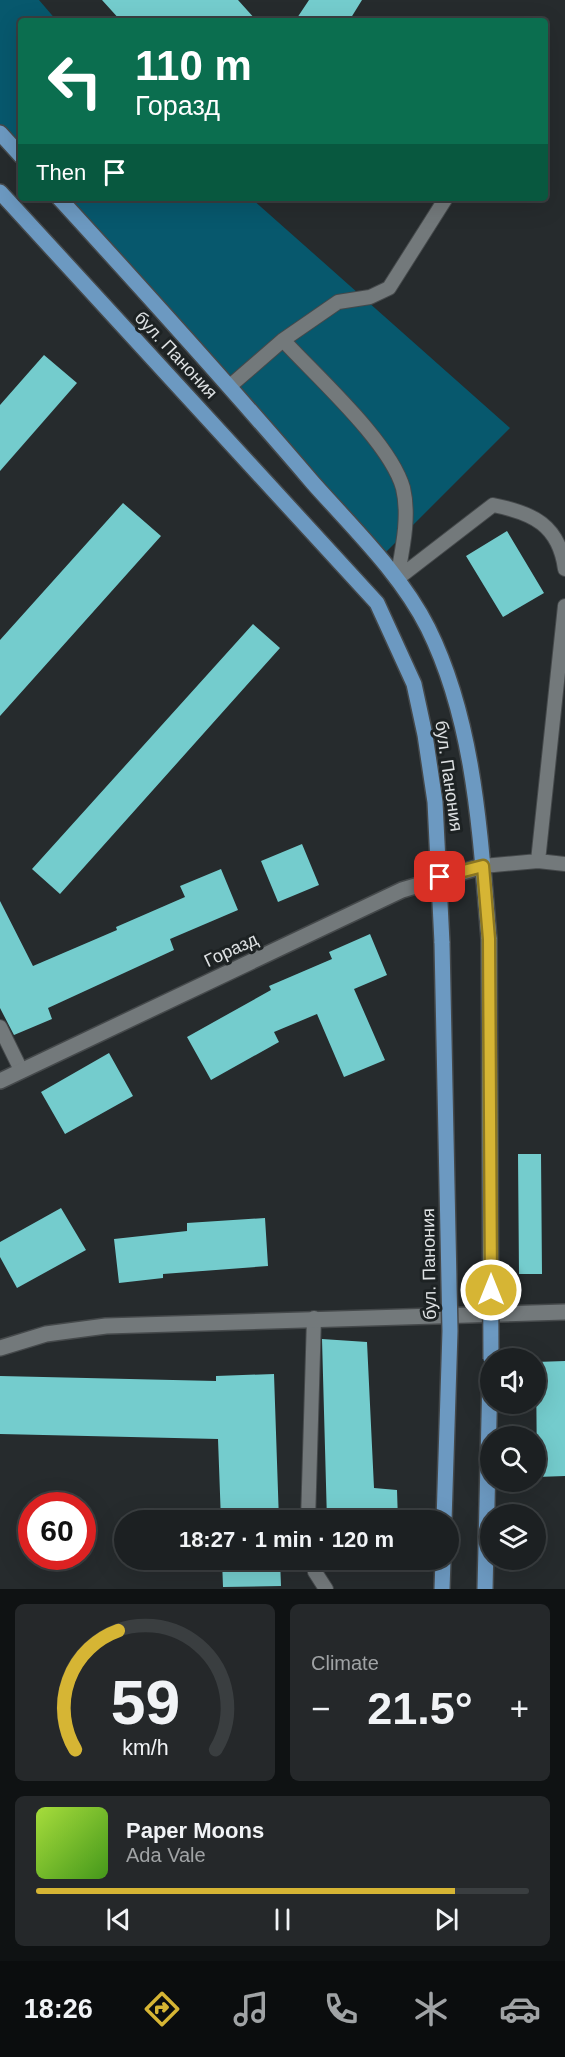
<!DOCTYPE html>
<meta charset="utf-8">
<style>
:root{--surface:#1c2022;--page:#25282a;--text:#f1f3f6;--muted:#a0a3a5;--line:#3a3e40;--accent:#d6b534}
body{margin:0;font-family:Helvetica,sans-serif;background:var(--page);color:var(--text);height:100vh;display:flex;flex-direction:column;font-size:22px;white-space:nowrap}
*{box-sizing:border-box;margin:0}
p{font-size:20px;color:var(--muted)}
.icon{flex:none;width:33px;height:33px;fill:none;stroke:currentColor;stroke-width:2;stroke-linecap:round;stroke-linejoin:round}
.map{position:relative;height:1589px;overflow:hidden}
.side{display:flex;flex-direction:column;gap:15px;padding:15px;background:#0f1213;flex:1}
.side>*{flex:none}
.banner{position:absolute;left:18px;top:18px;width:530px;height:183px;border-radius:6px;box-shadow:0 6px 24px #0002,0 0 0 2px var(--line);background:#0b6e4f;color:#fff;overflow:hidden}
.fabs{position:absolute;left:480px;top:1348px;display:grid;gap:12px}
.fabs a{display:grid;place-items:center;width:66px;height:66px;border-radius:50%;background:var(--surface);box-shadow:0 6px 24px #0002,0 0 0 2px var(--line);font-size:30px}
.speed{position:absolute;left:18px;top:1492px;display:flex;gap:12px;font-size:30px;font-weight:700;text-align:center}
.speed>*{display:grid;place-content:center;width:78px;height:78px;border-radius:50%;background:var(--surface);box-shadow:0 6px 24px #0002,0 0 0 2px var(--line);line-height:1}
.speed .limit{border:9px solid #d22;background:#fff;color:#111}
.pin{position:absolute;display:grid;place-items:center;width:51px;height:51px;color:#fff;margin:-26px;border-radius:12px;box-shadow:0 3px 9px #0006}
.me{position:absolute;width:66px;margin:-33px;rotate:0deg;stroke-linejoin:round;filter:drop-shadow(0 0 4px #0008)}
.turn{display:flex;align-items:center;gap:21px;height:126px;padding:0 18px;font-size:27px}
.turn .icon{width:78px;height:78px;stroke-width:2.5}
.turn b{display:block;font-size:42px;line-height:51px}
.then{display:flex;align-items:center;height:57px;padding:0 18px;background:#0003;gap:12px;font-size:22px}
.big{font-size:45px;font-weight:700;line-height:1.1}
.side .tile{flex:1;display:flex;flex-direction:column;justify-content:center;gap:9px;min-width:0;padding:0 21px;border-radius:9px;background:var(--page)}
.side .dial{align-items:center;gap:0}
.dial svg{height:156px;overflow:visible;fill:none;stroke:var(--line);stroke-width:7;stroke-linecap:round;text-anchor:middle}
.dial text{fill:var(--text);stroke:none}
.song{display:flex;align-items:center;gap:18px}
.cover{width:72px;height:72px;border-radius:9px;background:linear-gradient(135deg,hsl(80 70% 55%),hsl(100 70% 35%))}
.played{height:6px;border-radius:3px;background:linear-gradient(90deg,var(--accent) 85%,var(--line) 85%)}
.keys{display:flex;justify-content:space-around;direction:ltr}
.heat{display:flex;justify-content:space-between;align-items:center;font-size:33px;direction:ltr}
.side .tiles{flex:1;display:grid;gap:15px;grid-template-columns:1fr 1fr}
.tile:last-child{grid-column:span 2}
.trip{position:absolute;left:114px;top:1510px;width:345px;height:60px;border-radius:30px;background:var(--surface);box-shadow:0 6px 24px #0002,0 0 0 2px var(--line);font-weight:700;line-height:60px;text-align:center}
.menu{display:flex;height:96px;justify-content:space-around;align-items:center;background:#0b0d0e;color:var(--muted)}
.menu .icon{width:42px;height:42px}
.menu .selected{color:var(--accent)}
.menu b{font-size:27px;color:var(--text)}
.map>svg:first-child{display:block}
.green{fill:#07586d}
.building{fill:#74cccd}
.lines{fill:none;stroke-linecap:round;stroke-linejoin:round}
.service-casing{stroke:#45494b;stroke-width:16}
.minor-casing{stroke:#45494b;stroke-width:18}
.primary-casing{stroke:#45494b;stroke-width:18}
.service{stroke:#73797b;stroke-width:14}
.minor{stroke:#73797b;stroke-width:15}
.primary{stroke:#6c99c1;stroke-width:15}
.primary-bridge-casing{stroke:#45494b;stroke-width:18;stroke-linecap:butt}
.primary-bridge{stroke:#6c99c1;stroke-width:15}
.route-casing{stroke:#8b7622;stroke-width:15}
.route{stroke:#d6b534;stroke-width:10}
.labels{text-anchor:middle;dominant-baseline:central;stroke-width:6;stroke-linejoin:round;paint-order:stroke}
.street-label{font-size:18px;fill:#dee1e3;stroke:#1d2223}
</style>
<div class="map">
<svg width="565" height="1589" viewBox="0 0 565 1589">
<rect width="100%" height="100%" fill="#262b2d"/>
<path class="green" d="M0 0H39L57 21H21V156L0 133Z
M59 198H251L510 428 379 559Z"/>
<path class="building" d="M102 0H238L257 21H121Z
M309 0H362L349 21H295Z
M44 355 77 383 0 471V405Z
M123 503 161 536 0 716V640Z
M507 531 544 593 503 617 466 556Z
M253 624 280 648 60 894 32 869Z
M302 844 319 885 278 902 261 861Z
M221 869 238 910 170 939 174 950 48 1008 52 1019 14 1035 0 1008V901L33 966 117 930 116 927 185 897 180 886Z
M370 934 387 975 354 989 385 1060 344 1077 317 1014 274 1032 279 1042 211 1080 187 1037 271 990 269 986 332 959 329 952Z
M109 1053 133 1096 65 1134 41 1092Z
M518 1154H541L542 1274H519Z
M61 1208 86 1250 17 1288 0 1257V1242Z
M265 1218 268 1266 163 1274V1278L119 1283 114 1239 187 1231V1223Z
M322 1339 367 1342 374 1488 397 1490 398 1521H327Z
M565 1361V1476L537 1477 536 1362Z
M274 1374 279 1521H221L218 1439 0 1434V1376L216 1381V1376Z
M222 1560H280L281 1586 223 1587Z"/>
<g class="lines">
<g class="service-casing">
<path id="service" d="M283 340C317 377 390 442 403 488 410 517 402 551 397 579
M230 386 283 340 338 302 370 297 389 288 446 198
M397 579 493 505C533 513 559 525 565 569
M538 861 565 606
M483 866 538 861 565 864
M0 1027 21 1070
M308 1521 314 1318
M313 1560 315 1572 326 1589"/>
</g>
<g class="minor-casing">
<path id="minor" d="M0 1081 402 890 483 866
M0 1348 46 1334 106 1326 565 1312"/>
</g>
<g class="primary-casing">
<path id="primary" d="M0 133 21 156
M0 192 377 603 414 684 425 735 435 802 442 943
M59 198C145 292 230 386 313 483 353 528 401 574 428 628 475 723 480 835 489 939
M442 1589 443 1560
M485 1589 490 1376"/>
</g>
<use href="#service" class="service"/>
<use href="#minor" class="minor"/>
<use href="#primary" class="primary"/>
<g class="primary-bridge-casing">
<path id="primary-bridge" d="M489 939 491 1359
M442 943 450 1331 444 1521"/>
</g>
<use href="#primary-bridge" class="primary-bridge"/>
</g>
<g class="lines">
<g class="route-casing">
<path id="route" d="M440 877 483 866 489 939 491 1290"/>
</g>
<use href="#route" class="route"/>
</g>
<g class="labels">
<g class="street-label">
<text transform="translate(176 355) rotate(47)">бул. Панония</text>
<text transform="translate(449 776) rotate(82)">бул. Панония</text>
<text transform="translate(231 950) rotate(-25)">Горазд</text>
<text transform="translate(429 1264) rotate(-91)">бул. Панония</text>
</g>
</g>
</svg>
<div class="fabs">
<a><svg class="icon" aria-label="sound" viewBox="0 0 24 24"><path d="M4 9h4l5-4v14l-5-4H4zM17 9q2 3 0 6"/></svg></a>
<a><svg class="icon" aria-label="search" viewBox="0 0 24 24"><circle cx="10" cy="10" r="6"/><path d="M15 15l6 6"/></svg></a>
<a><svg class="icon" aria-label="layers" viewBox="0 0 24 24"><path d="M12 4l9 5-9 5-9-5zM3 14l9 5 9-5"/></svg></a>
</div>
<div class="speed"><div class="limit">60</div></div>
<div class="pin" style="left:440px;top:877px;background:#d93025"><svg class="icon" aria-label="arrive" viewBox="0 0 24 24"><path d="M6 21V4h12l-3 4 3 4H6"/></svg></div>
<svg class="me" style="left:491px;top:1290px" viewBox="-20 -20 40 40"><circle r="17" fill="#d6b534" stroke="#fff" stroke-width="3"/><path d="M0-11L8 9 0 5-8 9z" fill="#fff"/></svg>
<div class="trip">18:27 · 1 min · 120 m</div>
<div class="banner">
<div class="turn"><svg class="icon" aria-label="left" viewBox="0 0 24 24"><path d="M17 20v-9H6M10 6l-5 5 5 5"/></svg><div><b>110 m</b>Горазд</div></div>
<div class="then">Then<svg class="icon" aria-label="arrive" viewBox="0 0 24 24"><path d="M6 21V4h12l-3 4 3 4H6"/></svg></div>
</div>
</div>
<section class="side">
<div class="tiles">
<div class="tile dial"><svg viewBox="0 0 100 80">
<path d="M14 69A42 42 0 1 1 86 69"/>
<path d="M14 69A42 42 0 0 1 36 8" stroke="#d6b534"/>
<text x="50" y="56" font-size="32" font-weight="700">59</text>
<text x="50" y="72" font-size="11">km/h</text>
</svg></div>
<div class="tile"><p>Climate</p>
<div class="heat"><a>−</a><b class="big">21.5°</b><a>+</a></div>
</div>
<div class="tile">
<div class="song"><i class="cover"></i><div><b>Paper Moons</b><p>Ada Vale</p></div></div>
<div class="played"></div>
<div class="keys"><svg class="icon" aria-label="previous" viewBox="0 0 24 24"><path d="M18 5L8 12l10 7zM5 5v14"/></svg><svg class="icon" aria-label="pause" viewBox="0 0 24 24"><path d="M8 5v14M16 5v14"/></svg><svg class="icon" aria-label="next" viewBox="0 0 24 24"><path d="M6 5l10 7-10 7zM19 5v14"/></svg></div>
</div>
</div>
</section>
<nav class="menu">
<b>18:26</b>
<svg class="icon selected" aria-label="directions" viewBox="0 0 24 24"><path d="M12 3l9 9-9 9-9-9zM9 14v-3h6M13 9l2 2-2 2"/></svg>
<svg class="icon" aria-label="music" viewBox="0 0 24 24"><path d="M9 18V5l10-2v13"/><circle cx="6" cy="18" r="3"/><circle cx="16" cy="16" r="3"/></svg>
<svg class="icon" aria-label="phone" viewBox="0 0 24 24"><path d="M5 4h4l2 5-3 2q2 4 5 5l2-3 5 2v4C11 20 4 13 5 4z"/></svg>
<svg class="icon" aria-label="climate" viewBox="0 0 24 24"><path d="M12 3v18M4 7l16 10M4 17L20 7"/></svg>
<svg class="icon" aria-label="car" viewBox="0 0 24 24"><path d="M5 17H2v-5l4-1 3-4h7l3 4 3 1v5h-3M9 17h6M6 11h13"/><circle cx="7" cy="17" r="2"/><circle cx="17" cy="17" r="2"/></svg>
</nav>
